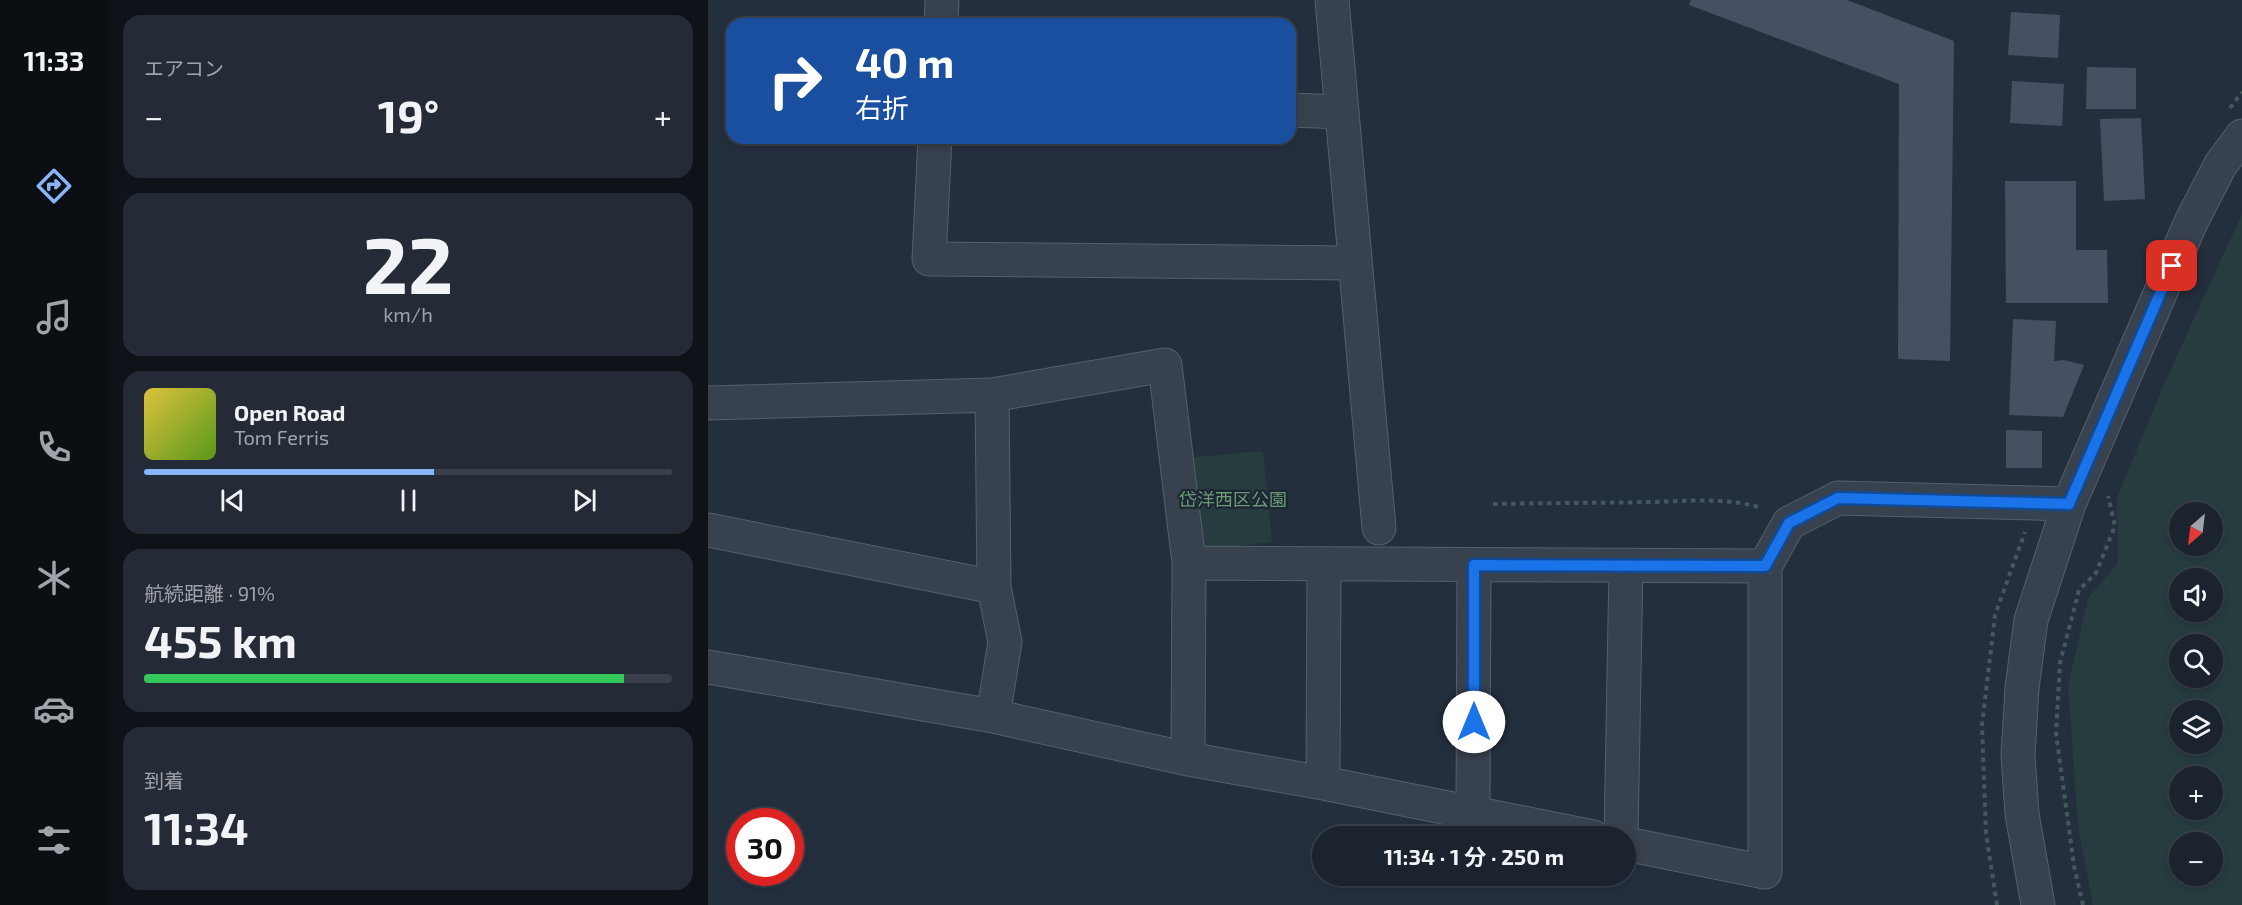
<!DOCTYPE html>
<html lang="ja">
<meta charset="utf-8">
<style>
:root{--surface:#1b232e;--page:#242b36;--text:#f1f3f6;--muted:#a0a4aa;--line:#39404a;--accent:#8ab4f8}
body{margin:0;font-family:"Exo 2","Noto Sans JP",sans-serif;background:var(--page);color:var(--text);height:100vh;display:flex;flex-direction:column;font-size:22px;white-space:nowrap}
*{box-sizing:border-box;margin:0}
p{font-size:20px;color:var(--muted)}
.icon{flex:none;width:33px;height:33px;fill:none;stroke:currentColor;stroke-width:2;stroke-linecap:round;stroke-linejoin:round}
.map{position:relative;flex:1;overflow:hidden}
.side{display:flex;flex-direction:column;gap:15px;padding:15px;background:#0f1319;width:600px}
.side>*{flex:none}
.banner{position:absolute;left:18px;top:18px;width:570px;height:126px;border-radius:18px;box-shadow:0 3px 9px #0003,0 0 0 2px var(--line);background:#1a4fa0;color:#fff;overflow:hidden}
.needle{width:39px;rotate:208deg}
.buttons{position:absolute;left:1461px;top:502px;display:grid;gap:12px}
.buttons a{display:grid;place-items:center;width:54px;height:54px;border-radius:50%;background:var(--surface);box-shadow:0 3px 9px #0003,0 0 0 2px var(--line);font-size:30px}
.speed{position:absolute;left:18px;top:808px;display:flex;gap:12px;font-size:30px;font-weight:700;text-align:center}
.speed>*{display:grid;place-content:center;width:78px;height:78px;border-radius:50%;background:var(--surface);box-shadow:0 3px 9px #0003,0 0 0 2px var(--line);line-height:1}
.speed .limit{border:9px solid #d22;background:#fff;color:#111}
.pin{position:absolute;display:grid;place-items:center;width:51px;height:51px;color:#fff;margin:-26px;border-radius:12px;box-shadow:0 3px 9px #0006}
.me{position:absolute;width:66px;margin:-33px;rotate:0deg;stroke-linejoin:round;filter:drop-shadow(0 0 4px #0008)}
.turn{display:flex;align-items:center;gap:21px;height:126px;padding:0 30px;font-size:27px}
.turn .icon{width:78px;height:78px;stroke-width:2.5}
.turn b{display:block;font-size:42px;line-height:51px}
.big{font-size:45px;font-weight:700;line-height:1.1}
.side .tile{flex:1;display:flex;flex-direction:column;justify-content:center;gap:9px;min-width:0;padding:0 21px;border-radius:18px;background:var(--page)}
.side .dial{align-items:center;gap:0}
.dial b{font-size:78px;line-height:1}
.song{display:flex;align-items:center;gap:18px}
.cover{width:72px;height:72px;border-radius:9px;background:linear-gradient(135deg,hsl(50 70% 55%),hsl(90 70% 35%))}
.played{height:6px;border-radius:3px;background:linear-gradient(90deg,var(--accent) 55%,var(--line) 55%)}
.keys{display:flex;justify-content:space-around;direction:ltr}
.heat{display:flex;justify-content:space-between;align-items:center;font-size:33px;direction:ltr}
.charge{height:9px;border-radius:4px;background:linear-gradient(90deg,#34c759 91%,var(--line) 0)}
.trip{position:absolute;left:604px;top:826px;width:324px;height:60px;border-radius:30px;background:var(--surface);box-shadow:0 3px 9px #0003,0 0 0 2px var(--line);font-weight:700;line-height:60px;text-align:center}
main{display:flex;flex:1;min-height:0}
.dock{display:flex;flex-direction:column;width:108px;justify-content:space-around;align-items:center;background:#0b0e12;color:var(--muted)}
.dock .icon{width:42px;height:42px}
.dock .on{color:var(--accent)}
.dock b{font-size:27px;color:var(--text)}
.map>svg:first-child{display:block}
.green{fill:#263c3f;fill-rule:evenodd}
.building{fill:#455162}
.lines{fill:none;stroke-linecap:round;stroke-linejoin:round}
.minor-casing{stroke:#565f6c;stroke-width:35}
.path{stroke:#44595c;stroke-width:4;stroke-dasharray:4.5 4.5;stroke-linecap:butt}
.minor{stroke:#38414e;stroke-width:33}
.route-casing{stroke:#114b97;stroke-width:15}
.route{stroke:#1a73e8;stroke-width:10}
.labels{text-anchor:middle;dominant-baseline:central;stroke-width:4.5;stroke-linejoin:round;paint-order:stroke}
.park-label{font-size:18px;fill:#6b9a76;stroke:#1d2633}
</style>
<main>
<nav class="dock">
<b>11:33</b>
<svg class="icon on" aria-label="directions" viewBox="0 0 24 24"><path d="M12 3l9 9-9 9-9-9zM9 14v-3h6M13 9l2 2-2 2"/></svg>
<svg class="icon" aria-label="music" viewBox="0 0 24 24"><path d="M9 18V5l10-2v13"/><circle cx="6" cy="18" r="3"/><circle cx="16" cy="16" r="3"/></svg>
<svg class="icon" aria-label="phone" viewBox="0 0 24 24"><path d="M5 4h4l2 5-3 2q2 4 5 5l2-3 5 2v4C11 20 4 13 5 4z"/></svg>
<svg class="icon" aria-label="climate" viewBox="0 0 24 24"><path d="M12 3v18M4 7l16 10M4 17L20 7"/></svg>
<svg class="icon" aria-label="car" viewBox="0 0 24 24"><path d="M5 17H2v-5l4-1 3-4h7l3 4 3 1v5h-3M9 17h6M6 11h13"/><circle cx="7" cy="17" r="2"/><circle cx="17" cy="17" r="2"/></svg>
<svg class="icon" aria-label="filters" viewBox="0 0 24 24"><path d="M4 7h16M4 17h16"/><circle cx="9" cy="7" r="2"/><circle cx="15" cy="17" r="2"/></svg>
</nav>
<section class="side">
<div class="tile"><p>エアコン</p>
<div class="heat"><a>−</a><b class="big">19°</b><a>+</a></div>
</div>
<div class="tile dial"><b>22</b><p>km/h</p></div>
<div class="tile">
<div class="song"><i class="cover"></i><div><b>Open Road</b><p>Tom Ferris</p></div></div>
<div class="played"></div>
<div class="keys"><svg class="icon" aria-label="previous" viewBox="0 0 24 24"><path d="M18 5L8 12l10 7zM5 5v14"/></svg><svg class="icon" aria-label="pause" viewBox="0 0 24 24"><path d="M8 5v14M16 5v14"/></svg><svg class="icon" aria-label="next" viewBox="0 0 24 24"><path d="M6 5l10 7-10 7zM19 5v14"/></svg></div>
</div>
<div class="tile"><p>航続距離 · 91%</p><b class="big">455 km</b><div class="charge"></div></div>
<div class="tile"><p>到着</p><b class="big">11:34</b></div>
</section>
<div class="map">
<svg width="1534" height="905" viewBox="0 0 1534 905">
<rect width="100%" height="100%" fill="#242f3e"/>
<path class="green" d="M1534 214V905H1385L1370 825 1360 686 1380 598 1410 563 1409 498 1456 384ZM1472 513H1504V546H1472ZM1472 579H1504V612H1472ZM1472 645H1504V678H1472ZM1472 711H1504V744H1472ZM1472 777H1504V810H1472ZM1472 843H1504V876H1472Z
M555 451 564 542 496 550 486 457Z"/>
<path class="building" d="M983 0H1139L1246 41 1242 361 1190 359 1191 84 981 5Z
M1303 12 1352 15 1350 58 1300 55Z
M1379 67 1428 68V109H1378Z
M1304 81 1356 84 1354 126 1302 123Z
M1433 118 1437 199 1396 201 1392 119Z
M1297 181H1368V250H1399L1400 303H1298Z
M1305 319 1348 321 1346 361 1356 360 1376 365 1355 417 1301 415Z
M1298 430 1334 431V468H1298Z"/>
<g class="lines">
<g class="minor-casing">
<path id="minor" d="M624 0 671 528
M233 24 234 0
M582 110 634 112
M227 138 221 259 647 263
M0 403 284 395
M0 530 286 587
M1057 566 1081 523 1130 498 1361 504
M0 667 285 716 480 759 615 783 885 837
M285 716 297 642 286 587 284 395 457 365 481 563 1057 566V872L918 844
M480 759 481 563
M615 783 616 564
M765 813 766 565
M913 837 918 566
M1330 905 1314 814 1310 755 1314 688 1323 620 1361 504 1483 222 1513 164 1534 136"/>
</g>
<path class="path" d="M1522 108 1534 92
M785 504C838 503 890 503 943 502 980 501 1017 497 1054 508
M1289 905 1278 834 1274 725 1287 615 1317 532
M1375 905 1366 866 1348 733 1352 663 1371 590 1388 573 1407 526 1400 496"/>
<use href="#minor" class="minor"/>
</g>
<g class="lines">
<g class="route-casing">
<path id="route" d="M766 722V565L1057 566 1081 523 1130 498 1361 504 1464 266"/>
</g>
<use href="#route" class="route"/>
</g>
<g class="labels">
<g class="park-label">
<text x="525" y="499">岱洋西区公園</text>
</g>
</g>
</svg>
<div class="buttons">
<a><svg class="needle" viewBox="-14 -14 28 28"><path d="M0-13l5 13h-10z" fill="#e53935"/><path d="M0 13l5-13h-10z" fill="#a0a4aa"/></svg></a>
<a><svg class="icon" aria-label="sound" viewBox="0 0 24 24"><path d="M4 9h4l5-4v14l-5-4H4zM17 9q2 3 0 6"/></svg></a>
<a><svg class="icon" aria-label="search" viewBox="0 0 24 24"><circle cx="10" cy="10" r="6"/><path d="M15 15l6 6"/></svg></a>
<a><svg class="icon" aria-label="layers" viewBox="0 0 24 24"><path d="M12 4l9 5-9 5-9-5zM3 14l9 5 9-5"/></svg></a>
<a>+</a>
<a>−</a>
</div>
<div class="speed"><div class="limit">30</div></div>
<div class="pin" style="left:1464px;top:266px;background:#d93025"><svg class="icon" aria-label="arrive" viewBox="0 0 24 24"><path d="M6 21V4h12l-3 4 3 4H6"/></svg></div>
<svg class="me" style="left:766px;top:722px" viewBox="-20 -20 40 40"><circle r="19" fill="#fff"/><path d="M0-13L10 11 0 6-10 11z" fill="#1a73e8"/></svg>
<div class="trip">11:34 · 1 分 · 250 m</div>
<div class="banner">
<div class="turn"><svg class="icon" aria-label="right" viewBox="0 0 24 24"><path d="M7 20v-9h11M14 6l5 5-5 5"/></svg><div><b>40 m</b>右折</div></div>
</div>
</div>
</main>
